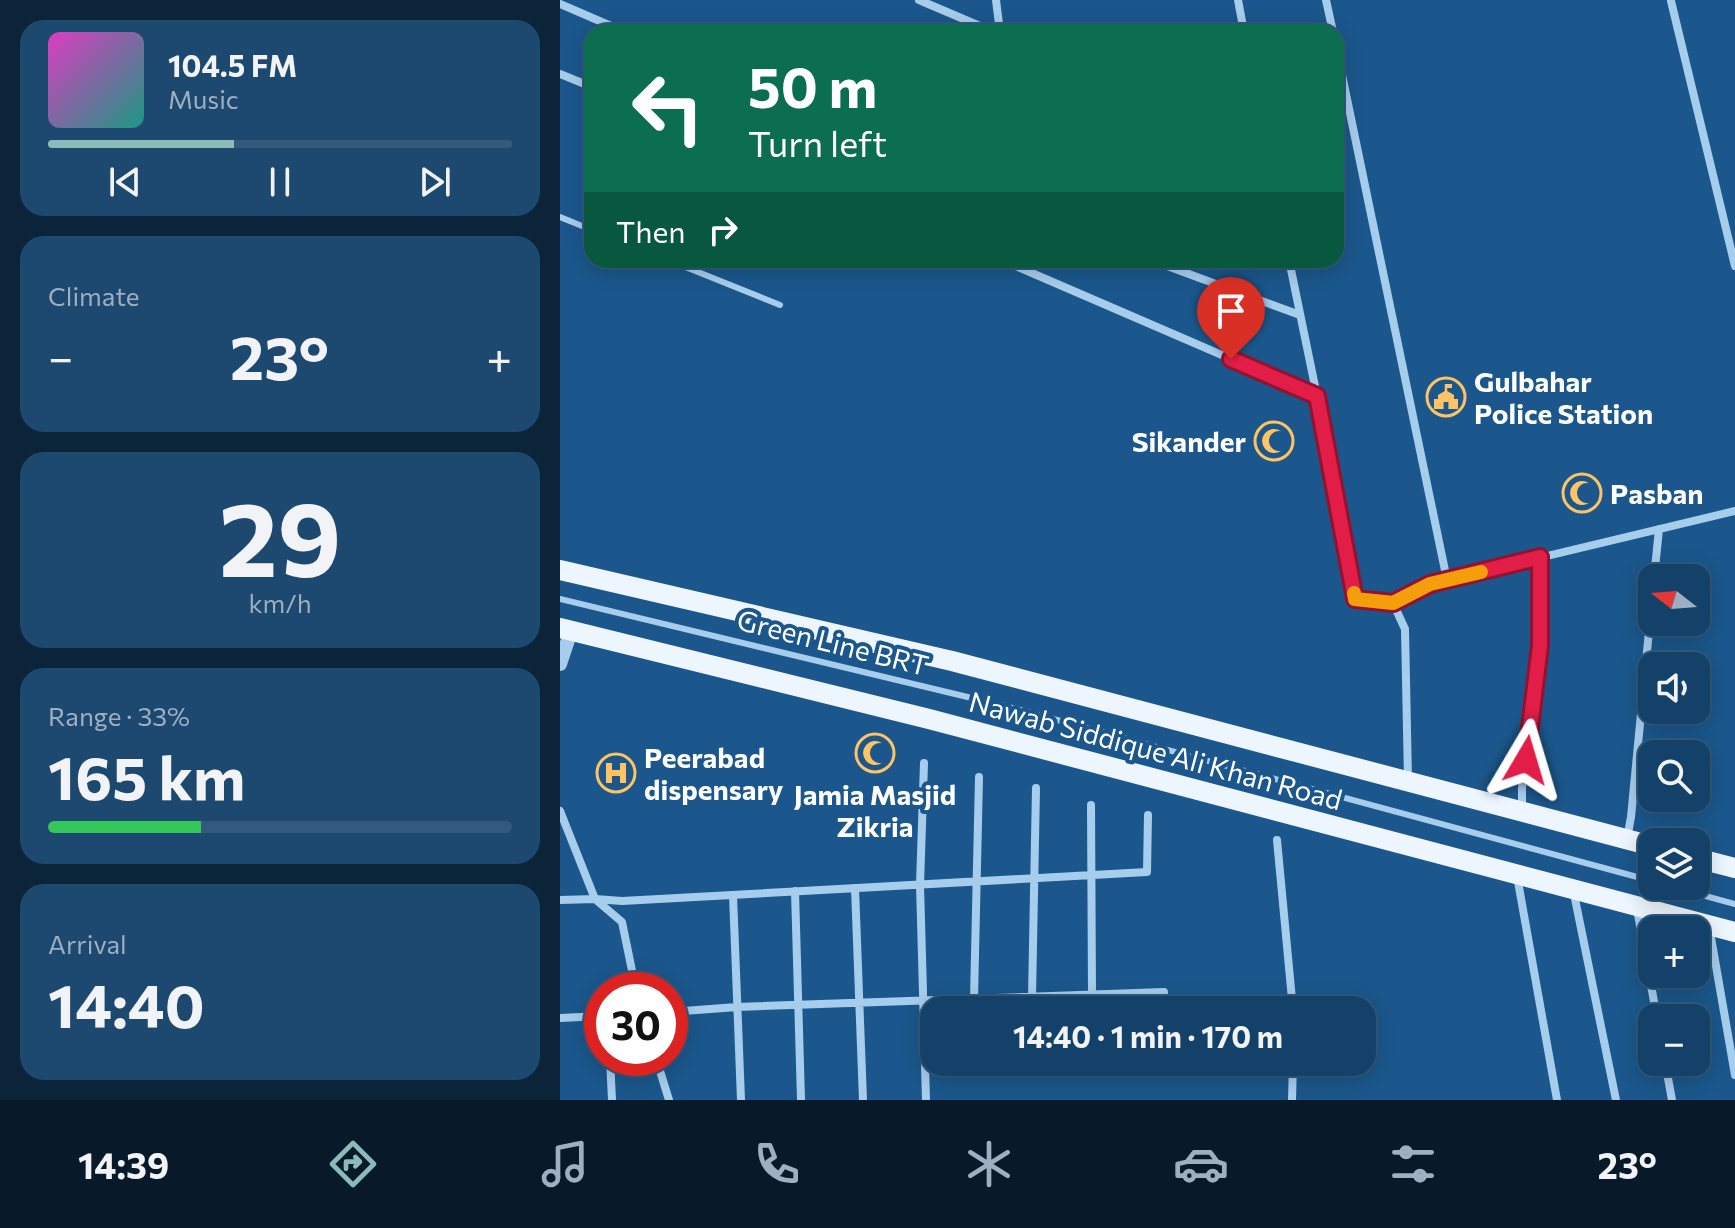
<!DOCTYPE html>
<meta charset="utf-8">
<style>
:root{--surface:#144169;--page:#1d486f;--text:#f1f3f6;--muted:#9dafc0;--line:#335a7d;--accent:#8bbbb9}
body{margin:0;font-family:Commissioner,sans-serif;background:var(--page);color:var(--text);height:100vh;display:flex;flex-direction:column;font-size:30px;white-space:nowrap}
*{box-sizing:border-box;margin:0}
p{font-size:26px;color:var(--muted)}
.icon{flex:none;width:44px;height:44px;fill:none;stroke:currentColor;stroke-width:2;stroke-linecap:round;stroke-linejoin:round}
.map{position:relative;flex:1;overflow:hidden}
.drawer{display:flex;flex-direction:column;gap:20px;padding:20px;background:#0b243a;width:560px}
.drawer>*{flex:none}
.hud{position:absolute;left:24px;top:24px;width:760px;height:244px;border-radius:24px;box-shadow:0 4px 20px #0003,0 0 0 2px var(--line);background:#0b6e4f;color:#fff;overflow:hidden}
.needle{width:52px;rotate:287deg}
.controls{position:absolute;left:1078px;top:564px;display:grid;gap:16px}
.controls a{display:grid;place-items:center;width:72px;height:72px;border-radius:16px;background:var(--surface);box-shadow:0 4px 20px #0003,0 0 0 2px var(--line);font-size:40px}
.speed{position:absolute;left:24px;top:972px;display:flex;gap:16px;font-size:40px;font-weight:700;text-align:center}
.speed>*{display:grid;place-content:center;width:104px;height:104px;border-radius:50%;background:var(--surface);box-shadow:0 4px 20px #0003,0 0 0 2px var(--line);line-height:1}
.speed .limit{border:12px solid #d22;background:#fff;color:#111}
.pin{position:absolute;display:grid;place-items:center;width:68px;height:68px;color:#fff;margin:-82px -34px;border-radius:50% 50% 50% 0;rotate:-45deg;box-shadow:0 0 8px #0007}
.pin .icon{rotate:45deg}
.me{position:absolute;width:88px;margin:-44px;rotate:7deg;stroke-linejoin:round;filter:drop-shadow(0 0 6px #0008)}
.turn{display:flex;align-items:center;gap:28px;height:168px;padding:0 32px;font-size:36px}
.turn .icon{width:104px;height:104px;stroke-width:2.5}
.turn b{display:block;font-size:56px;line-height:68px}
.then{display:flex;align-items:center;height:76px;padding:0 32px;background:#0003;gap:16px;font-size:30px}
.big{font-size:60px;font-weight:700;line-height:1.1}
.drawer .widget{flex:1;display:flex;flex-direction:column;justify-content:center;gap:12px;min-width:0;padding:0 28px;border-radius:24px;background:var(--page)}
.drawer .dial{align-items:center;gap:0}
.dial b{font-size:104px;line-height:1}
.song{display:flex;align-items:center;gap:24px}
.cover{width:96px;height:96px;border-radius:12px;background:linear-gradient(135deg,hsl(310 70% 55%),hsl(170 70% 35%))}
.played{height:8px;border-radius:4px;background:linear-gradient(90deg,var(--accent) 40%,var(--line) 40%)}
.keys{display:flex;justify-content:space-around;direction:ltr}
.heat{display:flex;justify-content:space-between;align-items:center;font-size:44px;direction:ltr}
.charge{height:12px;border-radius:6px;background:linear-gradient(90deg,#34c759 33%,var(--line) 0)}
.trip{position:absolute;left:360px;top:996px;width:456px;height:80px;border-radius:24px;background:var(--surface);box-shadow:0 4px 20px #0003,0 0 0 2px var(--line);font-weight:700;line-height:80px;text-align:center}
.menu{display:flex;height:128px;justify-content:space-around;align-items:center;background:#081a2a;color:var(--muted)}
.menu .icon{width:56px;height:56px}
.menu .selected{color:var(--accent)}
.menu b{font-size:36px;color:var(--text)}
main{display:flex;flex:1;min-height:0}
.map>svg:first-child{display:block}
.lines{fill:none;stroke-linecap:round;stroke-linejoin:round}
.service{stroke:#a7cded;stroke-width:6}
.minor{stroke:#a7cded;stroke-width:8}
.tertiary{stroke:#a7cded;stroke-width:14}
.primary{stroke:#edf6ff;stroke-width:20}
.route-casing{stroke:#92132f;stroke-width:20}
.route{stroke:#e11d48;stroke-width:14}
.slow{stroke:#f59e0b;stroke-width:14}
.labels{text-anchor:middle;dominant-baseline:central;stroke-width:8;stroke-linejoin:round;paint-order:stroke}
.poi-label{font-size:28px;font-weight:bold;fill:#fff;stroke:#1b578c;text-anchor:start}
.street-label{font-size:28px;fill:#fff;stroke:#1b578c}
</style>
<main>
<section class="drawer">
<div class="widget">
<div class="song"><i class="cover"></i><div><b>104.5 FM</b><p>Music</p></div></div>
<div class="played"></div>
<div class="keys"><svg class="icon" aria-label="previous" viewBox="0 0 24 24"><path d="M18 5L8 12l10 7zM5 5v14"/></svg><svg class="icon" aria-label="pause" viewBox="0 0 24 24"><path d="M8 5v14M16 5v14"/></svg><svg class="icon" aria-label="next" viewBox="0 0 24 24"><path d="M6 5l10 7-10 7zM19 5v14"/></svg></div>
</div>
<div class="widget"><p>Climate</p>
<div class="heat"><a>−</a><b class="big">23°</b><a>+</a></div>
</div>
<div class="widget dial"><b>29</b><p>km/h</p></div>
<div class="widget"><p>Range · 33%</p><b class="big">165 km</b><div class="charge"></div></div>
<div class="widget"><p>Arrival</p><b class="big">14:40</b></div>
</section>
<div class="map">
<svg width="1175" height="1100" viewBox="0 0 1175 1100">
<rect width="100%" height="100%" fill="#1b578c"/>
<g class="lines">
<path class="service" d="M0 217 32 230
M108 260 220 305
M0 599 445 706 1092 881
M1109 886 1175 904"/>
<path class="minor" d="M359 0 434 32
M436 0 440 32
M678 0 684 32
M766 0 773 32
M1111 1 1175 266
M0 4 65 32
M776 46 887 580
M0 74 32 87
M442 260 757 396
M591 260 740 315
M729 260 757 396 795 599 833 603 845 629 848 780
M1094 578 1099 529
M833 603 870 584 1175 511
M364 763 360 885 366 1100
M531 805 532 994
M0 811 35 899 62 922 76 990
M962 811V788L980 646V557
M1067 839 1071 817 1092 600
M717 840 733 1010
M957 876 997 1100
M295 888 303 1100
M1013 889 1056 1100
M235 891 241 1100
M173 895 181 1100
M0 900 35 899 62 901 587 872 588 815
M1077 909 1097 1018
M1149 926 1175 1075
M56 990V988L75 983
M472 997 476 788
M414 999 419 777
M110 1012 177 1007 604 992
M0 1018 42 1016
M50 1058 52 1100
M96 1058 109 1100
M1105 1062 1112 1100
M732 1100 733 1062"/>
<path class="tertiary" d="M0 664 11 631"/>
<path class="primary" d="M0 570 392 661 1092 846
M0 628 369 719 1175 932
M1136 858 1175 868"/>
</g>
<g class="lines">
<g class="route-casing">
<path id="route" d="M671 359 757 396 795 599 833 603 870 584 980 557V646L966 760"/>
</g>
<use href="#route" class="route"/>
<path class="slow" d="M794 593 795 599 833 603 870 584 921 572"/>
</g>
<defs>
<g id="civic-ring" transform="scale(2)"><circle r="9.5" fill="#1b578c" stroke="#fec364" stroke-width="1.5"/><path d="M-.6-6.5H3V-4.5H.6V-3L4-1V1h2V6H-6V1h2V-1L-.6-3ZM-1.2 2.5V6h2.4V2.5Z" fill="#fec364"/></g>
<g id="mosque-ring" transform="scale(2)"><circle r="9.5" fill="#1b578c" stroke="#fec364" stroke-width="1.5"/><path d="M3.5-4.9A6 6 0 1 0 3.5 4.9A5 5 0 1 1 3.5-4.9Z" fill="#fec364"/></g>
<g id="hospital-ring" transform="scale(2)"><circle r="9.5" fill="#1b578c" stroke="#fec364" stroke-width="1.5"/><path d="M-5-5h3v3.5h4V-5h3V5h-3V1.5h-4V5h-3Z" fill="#fec364"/></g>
</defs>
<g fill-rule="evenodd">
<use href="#civic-ring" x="886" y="397"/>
<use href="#mosque-ring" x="714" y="441"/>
<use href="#mosque-ring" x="1022" y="493"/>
<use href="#mosque-ring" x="315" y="753"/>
<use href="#hospital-ring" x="56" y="773"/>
</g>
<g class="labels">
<g class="poi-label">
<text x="914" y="381">Gulbahar<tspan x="914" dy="32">Police Station</tspan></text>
<text x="686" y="441" text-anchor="end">Sikander</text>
<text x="1050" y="493">Pasban</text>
<text x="84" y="757">Peerabad<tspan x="84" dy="32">dispensary</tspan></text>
<text x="315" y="794" text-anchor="middle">Jamia Masjid<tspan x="315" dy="32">Zikria</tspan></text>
</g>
<g class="street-label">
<text transform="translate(273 642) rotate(14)">Green Line BRT</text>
<text transform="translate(596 750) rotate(15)">Nawab Siddique Ali Khan Road</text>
</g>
</g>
</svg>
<div class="controls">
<a><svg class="needle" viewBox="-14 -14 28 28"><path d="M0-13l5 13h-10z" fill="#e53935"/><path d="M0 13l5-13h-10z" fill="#9dafc0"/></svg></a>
<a><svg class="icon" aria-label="sound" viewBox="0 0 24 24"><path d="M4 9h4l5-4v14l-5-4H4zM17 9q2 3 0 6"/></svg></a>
<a><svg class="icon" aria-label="search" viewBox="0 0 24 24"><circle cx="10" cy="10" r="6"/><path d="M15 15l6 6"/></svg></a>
<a><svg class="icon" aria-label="layers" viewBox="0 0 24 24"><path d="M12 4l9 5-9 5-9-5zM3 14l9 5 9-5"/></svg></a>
<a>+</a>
<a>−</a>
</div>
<div class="speed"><div class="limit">30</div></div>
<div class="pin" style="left:671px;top:359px;background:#d93025"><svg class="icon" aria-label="arrive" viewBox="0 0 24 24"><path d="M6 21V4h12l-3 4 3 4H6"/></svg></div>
<svg class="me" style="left:966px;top:760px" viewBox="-20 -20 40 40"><path d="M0-17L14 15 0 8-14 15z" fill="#e11d48" stroke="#fff" stroke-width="4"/></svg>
<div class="trip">14:40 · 1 min · 170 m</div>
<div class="hud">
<div class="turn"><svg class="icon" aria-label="left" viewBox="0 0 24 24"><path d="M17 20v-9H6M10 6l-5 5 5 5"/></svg><div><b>50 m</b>Turn left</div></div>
<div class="then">Then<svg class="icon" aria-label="right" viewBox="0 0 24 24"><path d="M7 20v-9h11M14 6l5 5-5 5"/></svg></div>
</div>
</div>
</main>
<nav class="menu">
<b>14:39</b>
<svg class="icon selected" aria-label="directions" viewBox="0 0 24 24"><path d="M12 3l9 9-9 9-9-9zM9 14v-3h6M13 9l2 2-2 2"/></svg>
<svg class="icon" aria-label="music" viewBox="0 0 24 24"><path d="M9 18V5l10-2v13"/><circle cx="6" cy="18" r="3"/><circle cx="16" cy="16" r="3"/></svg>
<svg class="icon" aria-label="phone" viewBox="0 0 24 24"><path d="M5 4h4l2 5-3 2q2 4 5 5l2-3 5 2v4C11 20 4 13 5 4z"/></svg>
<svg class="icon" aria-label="climate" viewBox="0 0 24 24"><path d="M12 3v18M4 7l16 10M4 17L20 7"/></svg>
<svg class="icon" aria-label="car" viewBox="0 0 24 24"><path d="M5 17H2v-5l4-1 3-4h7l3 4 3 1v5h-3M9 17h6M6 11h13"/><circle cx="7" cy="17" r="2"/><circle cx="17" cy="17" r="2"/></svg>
<svg class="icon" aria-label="filters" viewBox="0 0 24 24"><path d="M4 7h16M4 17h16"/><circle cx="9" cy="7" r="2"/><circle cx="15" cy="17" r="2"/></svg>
<b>23°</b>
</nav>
